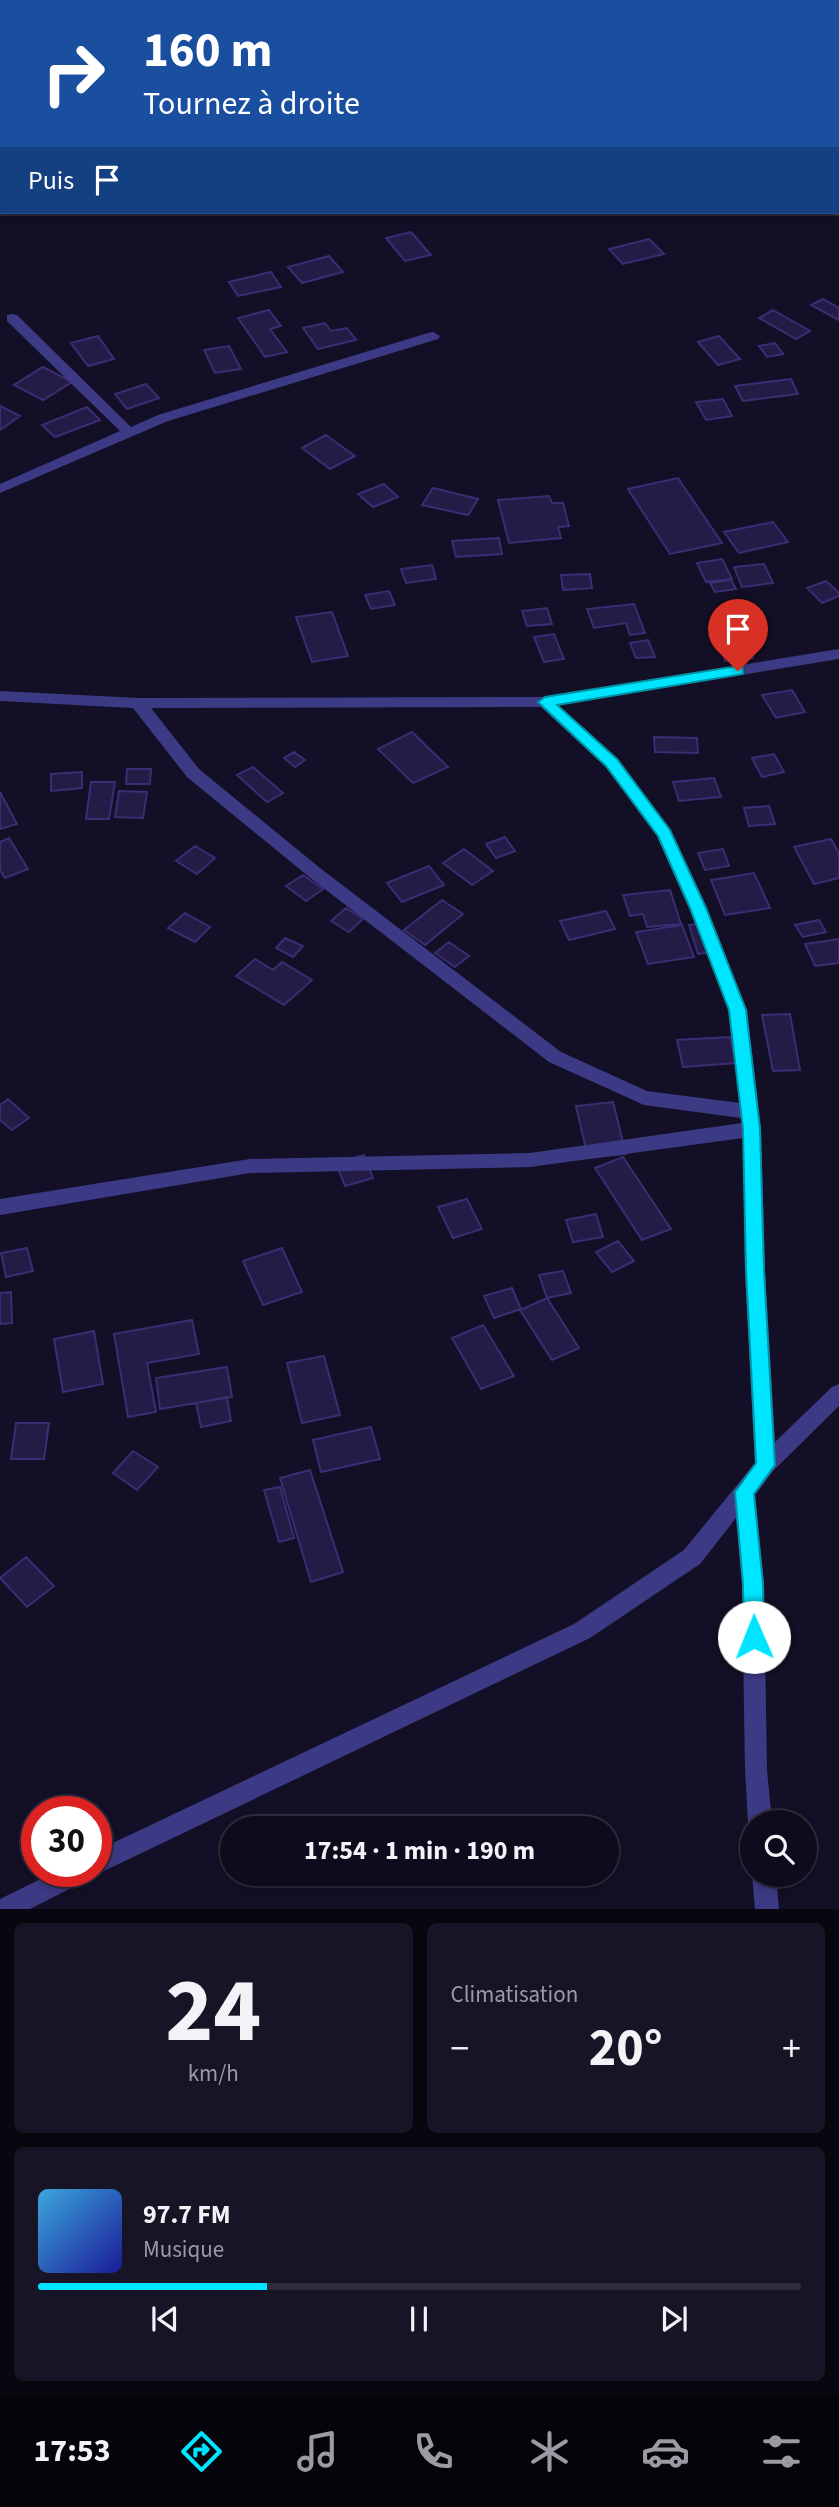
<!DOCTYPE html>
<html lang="fr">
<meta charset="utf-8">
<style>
:root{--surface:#0e0b1c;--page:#171425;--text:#f1f3f6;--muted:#9b9ba3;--line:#2e2b3b;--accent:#00e5ff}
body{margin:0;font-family:"Source Sans 3",sans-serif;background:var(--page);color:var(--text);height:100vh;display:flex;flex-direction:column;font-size:26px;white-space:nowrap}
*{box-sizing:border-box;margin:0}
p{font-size:23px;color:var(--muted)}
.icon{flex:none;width:38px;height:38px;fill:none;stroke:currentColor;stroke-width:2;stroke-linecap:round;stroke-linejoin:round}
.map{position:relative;height:1909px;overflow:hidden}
.sheet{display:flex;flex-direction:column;gap:14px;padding:14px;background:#08060f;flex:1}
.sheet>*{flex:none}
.hud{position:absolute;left:0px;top:0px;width:840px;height:214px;box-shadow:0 4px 10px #0003,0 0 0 2px var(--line);background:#1a4fa0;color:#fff;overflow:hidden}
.buttons{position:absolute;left:740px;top:1810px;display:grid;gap:14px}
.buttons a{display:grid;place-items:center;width:77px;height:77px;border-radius:50%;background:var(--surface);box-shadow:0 4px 10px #0003,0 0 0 2px var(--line);font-size:35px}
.speed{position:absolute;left:21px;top:1796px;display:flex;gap:14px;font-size:35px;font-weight:700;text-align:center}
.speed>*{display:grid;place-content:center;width:91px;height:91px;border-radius:50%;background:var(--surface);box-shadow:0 4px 10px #0003,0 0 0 2px var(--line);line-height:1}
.speed .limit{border:10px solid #d22;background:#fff;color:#111}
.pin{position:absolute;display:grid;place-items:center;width:60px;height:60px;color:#fff;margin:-72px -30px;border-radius:50% 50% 50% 0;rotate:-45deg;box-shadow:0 0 7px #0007}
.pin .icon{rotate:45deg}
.me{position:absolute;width:77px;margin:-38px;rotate:359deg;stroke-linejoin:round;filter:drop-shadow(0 0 5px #0008)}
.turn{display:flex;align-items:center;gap:24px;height:147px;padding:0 28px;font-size:32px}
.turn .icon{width:91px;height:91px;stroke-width:2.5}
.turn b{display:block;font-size:49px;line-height:60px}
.then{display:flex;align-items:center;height:66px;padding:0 28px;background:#0003;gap:14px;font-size:26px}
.big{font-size:52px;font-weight:700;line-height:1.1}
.sheet .tile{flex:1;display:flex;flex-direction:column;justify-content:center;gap:10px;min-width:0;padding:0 24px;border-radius:10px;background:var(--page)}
.sheet .dial{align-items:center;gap:0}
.dial b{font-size:91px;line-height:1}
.song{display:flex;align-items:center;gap:21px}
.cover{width:84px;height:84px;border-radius:10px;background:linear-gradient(135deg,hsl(200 70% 55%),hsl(240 70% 35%))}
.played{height:7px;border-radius:4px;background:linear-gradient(90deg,var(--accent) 30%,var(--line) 30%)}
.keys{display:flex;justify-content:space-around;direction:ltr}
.heat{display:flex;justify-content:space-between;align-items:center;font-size:38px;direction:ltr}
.sheet .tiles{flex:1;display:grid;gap:14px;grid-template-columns:1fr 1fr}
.tile:last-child{grid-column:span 2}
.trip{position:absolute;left:220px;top:1816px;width:399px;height:70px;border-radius:35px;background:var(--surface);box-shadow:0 4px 10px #0003,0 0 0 2px var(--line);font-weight:700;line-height:70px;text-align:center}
.tab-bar{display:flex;height:112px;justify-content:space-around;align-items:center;background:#06040b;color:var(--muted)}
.tab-bar .icon{width:49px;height:49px}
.tab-bar .current{color:var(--accent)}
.tab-bar b{font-size:32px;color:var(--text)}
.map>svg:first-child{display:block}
.building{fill:#241b47;stroke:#3b2d73;stroke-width:2}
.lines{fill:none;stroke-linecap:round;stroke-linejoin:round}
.minor{fill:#3d3a85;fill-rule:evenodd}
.route{fill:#00e5ff;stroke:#0095a6;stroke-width:2}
</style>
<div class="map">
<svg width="839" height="1909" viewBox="0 0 839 1909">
<rect width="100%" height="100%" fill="#130f26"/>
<path class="building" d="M411 232 431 255 405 261 386 238Z
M649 239 664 254 623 264 609 249Z
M329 256 343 272 302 283 288 267Z
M271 272 281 287 238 296 229 282Z
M823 299 839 308V320L811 305Z
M269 310 281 326 270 329 287 352 265 357 238 318Z
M773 310 810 331 796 339 759 318Z
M325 323 331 331 347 328 356 340 318 349 303 328Z
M98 336 114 359 88 366 71 343Z
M719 336 740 359 718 365 698 342Z
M775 343 783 354 767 357 759 346Z
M229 346 241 369 215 373 204 350Z
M43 367 72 382 43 400 14 385Z
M791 379 798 394 743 401 735 386Z
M146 384 159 398 127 409 115 394Z
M723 399 732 416 706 420 696 402Z
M0 406 20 416 0 430Z
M87 407 100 420 55 437 42 425Z
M326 435 355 456 330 469 302 448Z
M678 478 722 543 670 554 628 489Z
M384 484 398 497 373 507 358 494Z
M433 488 478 499 468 515 422 505Z
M549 496 552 503H563L569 526 558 527 561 538 509 543 498 500Z
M773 522 788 542 739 553 724 532Z
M499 538 502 554 456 557 452 541Z
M722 559 732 579 706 582 697 563Z
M764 564 773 583 742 587 734 567Z
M432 565 436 579 406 583 401 569Z
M590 574 592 588 563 590 561 575Z
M731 580 736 589 715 592 710 583Z
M826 581 839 593V596L822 603 807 588Z
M389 591 395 605 371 609 365 595Z
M634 604 645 633 630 635 626 623 594 628 587 609Z
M547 608 552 624 527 626 522 611Z
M332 612 348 656 312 662 296 617Z
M740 623 753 658 725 661 713 625Z
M554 634 564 659 544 662 534 637Z
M648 640 655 657 636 658 630 643Z
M792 690 805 712 776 718 762 695Z
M412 732 448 767 413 783 378 749Z
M654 737 697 738 698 753 655 752Z
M294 752 305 760 295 767 284 758Z
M774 754 784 772 762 777 752 758Z
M253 767 283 793 267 802 237 775Z
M127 769H151L150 784H126Z
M82 772V788L51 791V774Z
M714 778 721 797 679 801 673 782Z
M91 782H115L109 819H86Z
M119 791 147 792 143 818 115 817Z
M0 792 17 824 0 829Z
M769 806 775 824 749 826 744 808Z
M505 837 515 851 496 858 486 844Z
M9 838 28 869 5 878 0 870V842Z
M831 839 839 853V878L814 884 794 847Z
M195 846 215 858 197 874 176 861Z
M464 849 493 871 472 885 443 863Z
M723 849 729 866 705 870 698 853Z
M429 866 444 885 402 902 387 883Z
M754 873 770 908 725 915 711 880Z
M303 875 323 889 306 901 286 886Z
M670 890 681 924 647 927 643 914 630 916 623 895Z
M442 900 463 914 425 945 404 930Z
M346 908 363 919 349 932 331 921Z
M606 911 615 929 569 940 560 921Z
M185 913 210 927 195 942 168 928Z
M819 920 826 932 803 937 795 925Z
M711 922 720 951 698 954 689 925Z
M682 925 694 957 648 964 636 932Z
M285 938 303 946 293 957 276 948Z
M839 939V963L815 966 805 944Z
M449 942 469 956 455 967 435 953Z
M255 959 273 970 282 962 312 980 284 1005 236 976Z
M790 1014 800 1070 773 1071 762 1015Z
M730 1037 736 1063 683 1067 677 1040Z
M8 1099 29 1118 12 1130 0 1120V1105Z
M613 1102 626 1154 588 1158 576 1106Z
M364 1155 373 1178 345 1186 336 1163Z
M623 1157 671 1229 642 1240 595 1168Z
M467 1199 482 1229 453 1238 438 1207Z
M596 1214 603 1237 573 1242 566 1220Z
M618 1241 634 1261 612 1272 596 1252Z
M27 1248 33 1271 6 1277 1 1253Z
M282 1248 302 1292 263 1305 243 1261Z
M563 1271 571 1293 547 1298 539 1275Z
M512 1288 521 1309 494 1318 484 1296Z
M11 1292 12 1323 0 1324V1293Z
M547 1298 579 1348 552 1360 520 1310Z
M192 1320 199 1354 147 1363 156 1412 128 1417 114 1334Z
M483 1325 514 1376 481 1389 452 1338Z
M94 1331 103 1384 63 1392 54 1339Z
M324 1356 340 1415 302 1423 287 1363Z
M227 1367 232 1397 160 1409 156 1378Z
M227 1397 231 1421 201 1427 196 1403Z
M16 1423H49L44 1459H11Z
M371 1427 380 1459 321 1472 313 1440Z
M133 1451 158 1467 137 1490 113 1473Z
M310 1470 343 1572 311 1582 280 1478Z
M280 1487 294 1538 279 1542 264 1490Z
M26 1557 54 1586 27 1607 0 1578Z"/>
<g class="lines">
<path class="minor" d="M12 314 17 315 131 427 158 415 428 333 433 332 440 336 438 339 168 421 0 493V484L120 431 7 321V315Z
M839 649V659L558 705 618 759 670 830 707 908 747 1010 761 1129 765 1271 775 1442 832 1387 839 1384V1406L773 1471 755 1495 764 1584 767 1770 772 1822H752V1830L748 1822 745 1770 742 1584 736 1518 700 1564 590 1638 104 1871 96 1874 92 1873 89 1879 30 1909H0V1899L57 1871H96V1851L574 1624 684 1550 755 1463 745 1271 743 1138 530 1167 250 1173 0 1215V1199L250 1159 530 1153 742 1123 741 1118 644 1105 549 1062 308 876 187 777 133 708 0 701V691L138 698 545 697ZM541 707 606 767 657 836 689 908 729 1010 740 1103 647 1091 561 1052 320 868 199 769 151 708Z
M752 1873 776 1874 779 1909H755Z"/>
</g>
<path class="route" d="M738 666 743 668V674L557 705 617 759 670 830 706 908 746 1010 760 1129 764 1271 775 1465 754 1494 763 1584 764 1637 761 1644 754 1647 747 1644 744 1637 743 1584 735 1492 756 1463 746 1271 743 1129 729 1010 690 908 658 836 606 766 538 702 545 697Z"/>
</svg>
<div class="buttons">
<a><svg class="icon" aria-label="search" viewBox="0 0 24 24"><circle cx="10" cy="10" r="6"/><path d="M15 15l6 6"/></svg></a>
</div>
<div class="speed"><div class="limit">30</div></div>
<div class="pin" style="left:738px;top:671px;background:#d93025"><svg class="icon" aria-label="arrive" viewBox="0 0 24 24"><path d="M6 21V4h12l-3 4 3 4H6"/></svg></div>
<svg class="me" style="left:754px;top:1637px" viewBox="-20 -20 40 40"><circle r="19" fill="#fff"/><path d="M0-13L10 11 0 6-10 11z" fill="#00e5ff"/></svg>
<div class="trip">17:54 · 1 min · 190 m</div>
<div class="hud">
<div class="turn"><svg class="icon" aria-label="right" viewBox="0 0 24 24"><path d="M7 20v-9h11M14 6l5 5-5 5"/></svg><div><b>160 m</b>Tournez à droite</div></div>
<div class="then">Puis<svg class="icon" aria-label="arrive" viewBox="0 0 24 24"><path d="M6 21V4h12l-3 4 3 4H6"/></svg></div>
</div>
</div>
<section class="sheet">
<div class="tiles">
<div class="tile dial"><b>24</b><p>km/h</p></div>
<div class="tile"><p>Climatisation</p>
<div class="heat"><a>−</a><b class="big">20°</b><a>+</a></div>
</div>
<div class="tile">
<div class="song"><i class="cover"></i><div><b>97.7 FM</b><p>Musique</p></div></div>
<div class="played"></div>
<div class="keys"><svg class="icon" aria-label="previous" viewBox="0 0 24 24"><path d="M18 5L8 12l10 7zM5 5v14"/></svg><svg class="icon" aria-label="pause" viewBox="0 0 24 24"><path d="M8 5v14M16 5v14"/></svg><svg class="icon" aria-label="next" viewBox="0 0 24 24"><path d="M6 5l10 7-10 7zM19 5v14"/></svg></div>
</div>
</div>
</section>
<nav class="tab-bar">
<b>17:53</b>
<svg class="icon current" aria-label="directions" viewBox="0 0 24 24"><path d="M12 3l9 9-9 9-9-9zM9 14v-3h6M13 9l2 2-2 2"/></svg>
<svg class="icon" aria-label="music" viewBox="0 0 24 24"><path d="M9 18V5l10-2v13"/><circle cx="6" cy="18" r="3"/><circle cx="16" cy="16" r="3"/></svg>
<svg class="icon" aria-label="phone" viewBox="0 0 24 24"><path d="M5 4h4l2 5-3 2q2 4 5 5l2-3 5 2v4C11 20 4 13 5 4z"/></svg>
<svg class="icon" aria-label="climate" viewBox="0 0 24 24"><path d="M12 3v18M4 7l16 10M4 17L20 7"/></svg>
<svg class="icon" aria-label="car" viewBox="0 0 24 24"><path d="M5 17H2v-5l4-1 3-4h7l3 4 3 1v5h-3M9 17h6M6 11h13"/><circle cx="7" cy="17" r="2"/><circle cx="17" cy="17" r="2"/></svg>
<svg class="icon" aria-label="filters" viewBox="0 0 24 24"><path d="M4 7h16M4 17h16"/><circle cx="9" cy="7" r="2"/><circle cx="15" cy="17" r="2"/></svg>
</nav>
